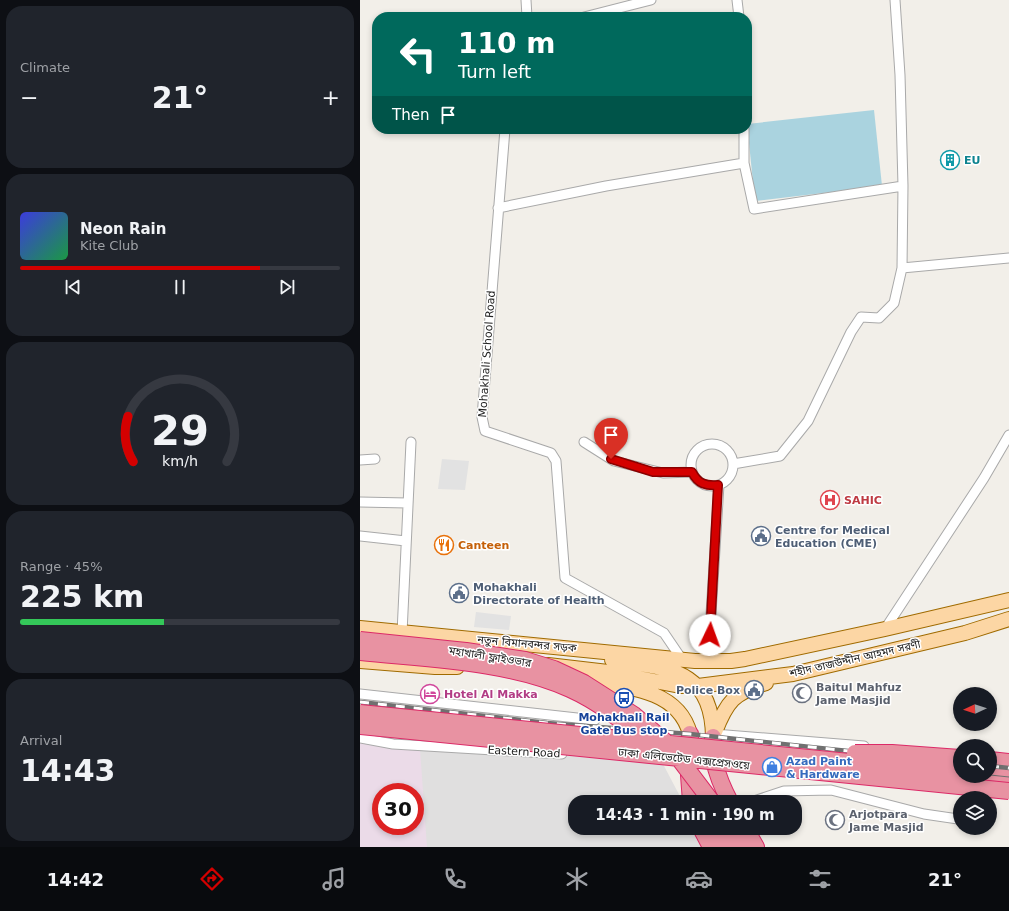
<!DOCTYPE html>
<meta charset="utf-8">
<style>
:root{--surface:#171b24;--page:#20242c;--text:#f1f3f6;--muted:#9ea1a6;--line:#363941;--accent:#d40000}
body{margin:0;font-family:"DejaVu Sans","Noto Sans Bengali",sans-serif;background:var(--page);color:var(--text);height:100vh;display:flex;flex-direction:column;font-size:15px;white-space:nowrap}
*{box-sizing:border-box;margin:0}
p{font-size:13px;color:var(--muted)}
.icon{flex:none;width:22px;height:22px;fill:none;stroke:currentColor;stroke-width:2;stroke-linecap:round;stroke-linejoin:round}
.map{position:relative;flex:1;overflow:hidden}
.panel{display:flex;flex-direction:column;gap:6px;padding:6px;background:#0d0f14;width:360px}
.panel>*{flex:none}
.top-card{position:absolute;left:12px;top:12px;width:380px;height:122px;border-radius:16px;box-shadow:0 2px 6px #0003;background:#00695c;color:#fff;overflow:hidden}
.needle{width:26px;rotate:267deg}
.buttons{position:absolute;left:593px;top:687px;display:grid;gap:8px}
.buttons a{display:grid;place-items:center;width:44px;height:44px;border-radius:50%;background:var(--surface);box-shadow:0 2px 6px #0003;font-size:20px}
.speed{position:absolute;left:12px;top:783px;display:flex;gap:8px;font-size:20px;font-weight:700;text-align:center}
.speed>*{display:grid;place-content:center;width:52px;height:52px;border-radius:50%;background:var(--surface);box-shadow:0 2px 6px #0003;line-height:1}
.speed .limit{border:6px solid #d22;background:#fff;color:#111}
.pin{position:absolute;display:grid;place-items:center;width:34px;height:34px;color:#fff;margin:-41px -17px;border-radius:50% 50% 50% 0;rotate:-45deg;box-shadow:0 0 4px #0007}
.pin .icon{rotate:45deg}
.me{position:absolute;width:44px;margin:-22px;rotate:3deg;stroke-linejoin:round;filter:drop-shadow(0 0 3px #0008)}
.turn{display:flex;align-items:center;gap:14px;height:84px;padding:0 20px;font-size:18px}
.turn .icon{width:52px;height:52px;stroke-width:2.5}
.turn b{display:block;font-size:28px;line-height:34px}
.then{display:flex;align-items:center;height:38px;padding:0 20px;background:#0003;gap:8px;font-size:15px}
.big{font-size:30px;font-weight:600;line-height:1.1}
.panel .tile{flex:1;display:flex;flex-direction:column;justify-content:center;gap:6px;min-width:0;padding:0 14px;border-radius:16px;background:var(--page)}
.panel .dial{align-items:center;gap:0}
.dial svg{height:104px;overflow:visible;fill:none;stroke:var(--line);stroke-width:7;stroke-linecap:round;text-anchor:middle}
.dial text{fill:var(--text);stroke:none}
.song{display:flex;align-items:center;gap:12px}
.cover{width:48px;height:48px;border-radius:6px;background:linear-gradient(135deg,hsl(240 70% 55%),hsl(140 70% 35%))}
.played{height:4px;border-radius:2px;background:linear-gradient(90deg,var(--accent) 75%,var(--line) 75%)}
.keys{display:flex;justify-content:space-around;direction:ltr}
.heat{display:flex;justify-content:space-between;align-items:center;font-size:22px;direction:ltr}
.charge{height:6px;border-radius:3px;background:linear-gradient(90deg,#34c759 45%,var(--line) 0)}
.trip{position:absolute;left:208px;top:795px;width:234px;height:40px;border-radius:16px;background:var(--surface);box-shadow:0 2px 6px #0003;font-weight:600;line-height:40px;text-align:center}
.tabs{display:flex;height:64px;justify-content:space-around;align-items:center;background:#090b0e;color:var(--muted)}
.tabs .icon{width:28px;height:28px}
.tabs .active{color:var(--accent)}
.tabs b{font-size:18px;color:var(--text)}
main{display:flex;flex:1;min-height:0}
.map>svg:first-child{display:block}
.residential{fill:#e0dfdf;fill-rule:evenodd}
.industrial{fill:#ebdbe8;fill-rule:evenodd}
.parking{fill:#e2e2e2}
.water{fill:#aad3df}
.lines{fill:none;stroke-linecap:round;stroke-linejoin:round}
.street-casing{stroke:#a9a9a9;stroke-width:11}
.primary-casing{stroke:#a06b00;stroke-width:16}
.highway-casing{stroke:#dc2a67;stroke-width:18}
.street{stroke:#fff;stroke-width:9}
.primary{stroke:#fcd6a4;stroke-width:14}
.highway{stroke:#e892a2;stroke-width:16}
.tram{stroke:#707070;stroke-width:1}
.rail-casing{stroke:#707070;stroke-width:4.5}
.rail{stroke:#fff;stroke-width:3;stroke-dasharray:9;stroke-linecap:butt}
.highway-bridge-casing{stroke:#dc2a67;stroke-width:18;stroke-linecap:butt}
.highway-bridge{stroke:#e892a2;stroke-width:16}
.route-casing{stroke:#8a0000;stroke-width:10}
.route{stroke:#d40000;stroke-width:7}
.labels{text-anchor:middle;dominant-baseline:central;stroke-width:3;stroke-linejoin:round;paint-order:stroke}
.culture-label{font-size:11px;font-weight:bold;fill:#0d838f;stroke:#fff;text-anchor:start}
.street-label{font-size:11px;fill:#222;stroke:#fff}
.health-label{font-size:11px;font-weight:bold;fill:#be3a42;stroke:#fff;text-anchor:start}
.service-label{font-size:11px;font-weight:bold;fill:#4e5e75;stroke:#fff;text-anchor:start}
.food-label{font-size:11px;font-weight:bold;fill:#c56008;stroke:#fff;text-anchor:start}
.worship-label{font-size:11px;font-weight:bold;fill:#5b616d;stroke:#fff;text-anchor:start}
.hotel-label{font-size:11px;font-weight:bold;fill:#b23c85;stroke:#fff;text-anchor:start}
.transit-label{font-size:11px;font-weight:bold;fill:#164399;stroke:#fff}
.shop-label{font-size:11px;font-weight:bold;fill:#366cbe;stroke:#fff;text-anchor:start}
</style>
<main>
<section class="panel">
<div class="tile"><p>Climate</p>
<div class="heat"><a>−</a><b class="big">21°</b><a>+</a></div>
</div>
<div class="tile">
<div class="song"><i class="cover"></i><div><b>Neon Rain</b><p>Kite Club</p></div></div>
<div class="played"></div>
<div class="keys"><svg class="icon" aria-label="previous" viewBox="0 0 24 24"><path d="M18 5L8 12l10 7zM5 5v14"/></svg><svg class="icon" aria-label="pause" viewBox="0 0 24 24"><path d="M8 5v14M16 5v14"/></svg><svg class="icon" aria-label="next" viewBox="0 0 24 24"><path d="M6 5l10 7-10 7zM19 5v14"/></svg></div>
</div>
<div class="tile dial"><svg viewBox="0 0 100 80">
<path d="M14 69A42 42 0 1 1 86 69"/>
<path d="M14 69A42 42 0 0 1 10 34" stroke="#d40000"/>
<text x="50" y="56" font-size="32" font-weight="700">29</text>
<text x="50" y="72" font-size="11">km/h</text>
</svg></div>
<div class="tile"><p>Range · 45%</p><b class="big">225 km</b><div class="charge"></div></div>
<div class="tile"><p>Arrival</p><b class="big">14:43</b></div>
</section>
<div class="map">
<svg width="649" height="847" viewBox="0 0 649 847">
<rect width="100%" height="100%" fill="#f2efe9"/>
<path class="residential" d="M0 718 293 745 323 802H215V828H336L346 847H0ZM21 792H55V826H21Z"/>
<path class="industrial" d="M0 743 60 749 67 847H0ZM21 792H55V826H21Z"/>
<path class="parking" d="M82 459 109 461 105 490 78 489Z
M116 612 151 616 149 630 114 627Z"/>
<path class="water" d="M514 110 522 186 395 201 387 124Z"/>
<g class="lines">
<g class="street-casing">
<path id="street" d="M166 0 167 17
M377 0 379 17
M224 17 291 0
M145 129 122 417 125 431 191 453 196 461 205 578 304 633 321 658
M384 129V163L394 209 543 186
M138 208 246 186 384 163
M542 268 649 258
M224 442 254 461 303 473 332 472
M331 465a21 21 0 1 1 42 0a21 21 0 1 1-42 0Z
M0 460 15 459
M373 464 420 456 448 421 491 332 501 317 519 318 534 303 542 268 543 186 540 75 535 0
M0 502 47 503
M0 536 46 541
M525 629 624 478 649 435
M42 633 51 442
M348 662 359 485
M0 694 235 720
M354 734 504 746
M0 738 33 744 202 754
M391 802 424 791 471 790 564 814 598 819"/>
</g>
<g class="primary-casing">
<path id="primary" d="M0 628 335 661H371L385 659 525 629 649 600
M252 660C307 669 352 667 353 737
M0 661 75 667H97
M188 665 248 672 320 686H338L433 674 605 633 649 619
M222 681C262 687 318 687 330 734
M355 732C367 701 374 693 406 683"/>
</g>
<g class="highway-casing">
<path id="highway" d="M330 734 329 775 331 802
M353 737C350 759 360 783 370 802
M630 760 649 762
M630 776 649 778
M341 828 351 847
M355 828 366 847
M368 828 379 847
M385 828 396 847"/>
</g>
<use href="#street" class="street"/>
<use href="#primary" class="primary"/>
<use href="#highway" class="highway"/>
<path class="tram" d="M0 712 186 732 329 742 600 772
M630 775 649 777"/>
<g class="rail-casing">
<path id="rail" d="M0 702 187 723 330 734 600 763
M630 766 649 768"/>
</g>
<use href="#rail" class="rail"/>
<g class="highway-bridge-casing">
<path id="highway-bridge" d="M0 640 106 651 165 660 194 669 224 683 274 715 308 744 352 802
M0 652C67 659 148 661 210 689 239 702 264 722 288 742
M0 713 600 773
M0 726 649 791
M495 753H532L600 758"/>
</g>
<use href="#highway-bridge" class="highway-bridge"/>
</g>
<g class="lines">
<g class="route-casing">
<path id="route" d="M251 459 293 472H332C338 484 346 486 358 485L350 635"/>
</g>
<use href="#route" class="route"/>
</g>
<defs>
<g id="building-ring" transform="scale(1)"><circle r="9.5" fill="#fff" stroke="#0f9aa8" stroke-width="1.5"/><path d="M-4-6H4V6H1V3H-1V6H-4ZM-2.5-4.3h1.7v1.8h-1.7ZM.8-4.3h1.7v1.8H.8ZM-2.5-1h1.7V.8h-1.7ZM.8-1h1.7V.8H.8Z" fill="#0f9aa8"/></g>
<g id="hospital-ring" transform="scale(1)"><circle r="9.5" fill="#fff" stroke="#e0444e" stroke-width="1.5"/><path d="M-5-5h3v3.5h4V-5h3V5h-3V1.5h-4V5h-3Z" fill="#e0444e"/></g>
<g id="civic-ring" transform="scale(1)"><circle r="9.5" fill="#fff" stroke="#5c6f8a" stroke-width="1.5"/><path d="M-.6-6.5H3V-4.5H.6V-3L4-1V1h2V6H-6V1h2V-1L-.6-3ZM-1.2 2.5V6h2.4V2.5Z" fill="#5c6f8a"/></g>
<g id="restaurant-ring" transform="scale(1)"><circle r="9.5" fill="#fff" stroke="#e8710a" stroke-width="1.5"/><path d="M-5-6h1v4h1v-4h1v4h1v-4h1v5L-1.5 .5V6h-2V.5L-5-1ZM5-6V6H3V1.5H1.5Q1.5-4 5-6Z" fill="#e8710a"/></g>
<g id="mosque-ring" transform="scale(1)"><circle r="9.5" fill="#fff" stroke="#6b7280" stroke-width="1.5"/><path d="M3.5-4.9A6 6 0 1 0 3.5 4.9A5 5 0 1 1 3.5-4.9Z" fill="#6b7280"/></g>
<g id="hotel-ring" transform="scale(1)"><circle r="9.5" fill="#fff" stroke="#d1479c" stroke-width="1.5"/><path d="M-6-4.5h1.5V1H6V5H4.5V3h-9V5H-6ZM-4 0a1.8 1.8 0 1 1 3.6 0ZM.5 0V-2.5h3Q6-2.5 6 0Z" fill="#d1479c"/></g>
<g id="bus-ring" transform="scale(1)"><circle r="9.5" fill="#fff" stroke="#1a4fb4" stroke-width="1.5"/><path d="M-5-6H5V4H4V6H2V4H-2V6H-4V4H-5ZM-3.5-4V0h7V-4ZM-3.5 1.2v1.5H-2V1.2ZM2 1.2v1.5H3.5V1.2Z" fill="#1a4fb4"/></g>
<g id="shop-ring" transform="scale(1)"><circle r="9.5" fill="#fff" stroke="#3f7fe0" stroke-width="1.5"/><path d="M-5-2.5h2.3a2.7 3.5 0 0 1 5.4 0H5L5.5 6h-11ZM-1.5-2.5h3a1.5 2.3 0 0 0-3 0Z" fill="#3f7fe0"/></g>
</defs>
<g fill-rule="evenodd">
<use href="#building-ring" x="590" y="160"/>
<use href="#hospital-ring" x="470" y="500"/>
<use href="#civic-ring" x="401" y="536"/>
<use href="#restaurant-ring" x="84" y="545"/>
<use href="#civic-ring" x="99" y="593"/>
<use href="#civic-ring" x="394" y="690"/>
<use href="#mosque-ring" x="442" y="693"/>
<use href="#hotel-ring" x="70" y="694"/>
<use href="#bus-ring" x="264" y="698"/>
<use href="#shop-ring" x="412" y="767"/>
<use href="#mosque-ring" x="475" y="820"/>
</g>
<g class="labels">
<g class="culture-label">
<text x="604" y="160">EU</text>
</g>
<g class="street-label">
<text transform="translate(127 354) rotate(-86)">Mohakhali School Road</text>
<text transform="translate(167 644) rotate(5)">নতুন বিমানবন্দর সড়ক</text>
<text transform="translate(130 657) rotate(9)">মহাখালী ফ্লাইওভার</text>
<text transform="translate(495 659) rotate(-13)">শহীদ তাজউদ্দীন আহমদ সরণী</text>
<text transform="translate(164 752) rotate(3)">Eastern Road</text>
<text transform="translate(324 759) rotate(6)">ঢাকা এলিভেটেড এক্সপ্রেসওয়ে</text>
</g>
<g class="health-label">
<text x="484" y="500">SAHIC</text>
</g>
<g class="service-label">
<text x="415" y="530">Centre for Medical<tspan x="415" dy="13">Education (CME)</tspan></text>
<text x="113" y="587">Mohakhali<tspan x="113" dy="13">Directorate of Health</tspan></text>
<text x="380" y="690" text-anchor="end">Police Box</text>
</g>
<g class="food-label">
<text x="98" y="545">Canteen</text>
</g>
<g class="worship-label">
<text x="456" y="687">Baitul Mahfuz<tspan x="456" dy="13">Jame Masjid</tspan></text>
<text x="489" y="814">Arjotpara<tspan x="489" dy="13">Jame Masjid</tspan></text>
</g>
<g class="hotel-label">
<text x="84" y="694">Hotel Al Makka</text>
</g>
<g class="transit-label">
<text x="264" y="717">Mohakhali Rail<tspan x="264" dy="13">Gate Bus stop</tspan></text>
</g>
<g class="shop-label">
<text x="426" y="761">Azad Paint<tspan x="426" dy="13">&amp; Hardware</tspan></text>
</g>
</g>
</svg>
<div class="buttons">
<a><svg class="needle" viewBox="-14 -14 28 28"><path d="M0-13l5 13h-10z" fill="#e53935"/><path d="M0 13l5-13h-10z" fill="#9ea1a6"/></svg></a>
<a><svg class="icon" aria-label="search" viewBox="0 0 24 24"><circle cx="10" cy="10" r="6"/><path d="M15 15l6 6"/></svg></a>
<a><svg class="icon" aria-label="layers" viewBox="0 0 24 24"><path d="M12 4l9 5-9 5-9-5zM3 14l9 5 9-5"/></svg></a>
</div>
<div class="speed"><div class="limit">30</div></div>
<div class="pin" style="left:251px;top:459px;background:#d93025"><svg class="icon" aria-label="arrive" viewBox="0 0 24 24"><path d="M6 21V4h12l-3 4 3 4H6"/></svg></div>
<svg class="me" style="left:350px;top:635px" viewBox="-20 -20 40 40"><circle r="19" fill="#fff"/><path d="M0-13L10 11 0 6-10 11z" fill="#d40000"/></svg>
<div class="trip">14:43 · 1 min · 190 m</div>
<div class="top-card">
<div class="turn"><svg class="icon" aria-label="left" viewBox="0 0 24 24"><path d="M17 20v-9H6M10 6l-5 5 5 5"/></svg><div><b>110 m</b>Turn left</div></div>
<div class="then">Then<svg class="icon" aria-label="arrive" viewBox="0 0 24 24"><path d="M6 21V4h12l-3 4 3 4H6"/></svg></div>
</div>
</div>
</main>
<nav class="tabs">
<b>14:42</b>
<svg class="icon active" aria-label="directions" viewBox="0 0 24 24"><path d="M12 3l9 9-9 9-9-9zM9 14v-3h6M13 9l2 2-2 2"/></svg>
<svg class="icon" aria-label="music" viewBox="0 0 24 24"><path d="M9 18V5l10-2v13"/><circle cx="6" cy="18" r="3"/><circle cx="16" cy="16" r="3"/></svg>
<svg class="icon" aria-label="phone" viewBox="0 0 24 24"><path d="M5 4h4l2 5-3 2q2 4 5 5l2-3 5 2v4C11 20 4 13 5 4z"/></svg>
<svg class="icon" aria-label="climate" viewBox="0 0 24 24"><path d="M12 3v18M4 7l16 10M4 17L20 7"/></svg>
<svg class="icon" aria-label="car" viewBox="0 0 24 24"><path d="M5 17H2v-5l4-1 3-4h7l3 4 3 1v5h-3M9 17h6M6 11h13"/><circle cx="7" cy="17" r="2"/><circle cx="17" cy="17" r="2"/></svg>
<svg class="icon" aria-label="filters" viewBox="0 0 24 24"><path d="M4 7h16M4 17h16"/><circle cx="9" cy="7" r="2"/><circle cx="15" cy="17" r="2"/></svg>
<b>21°</b>
</nav>
